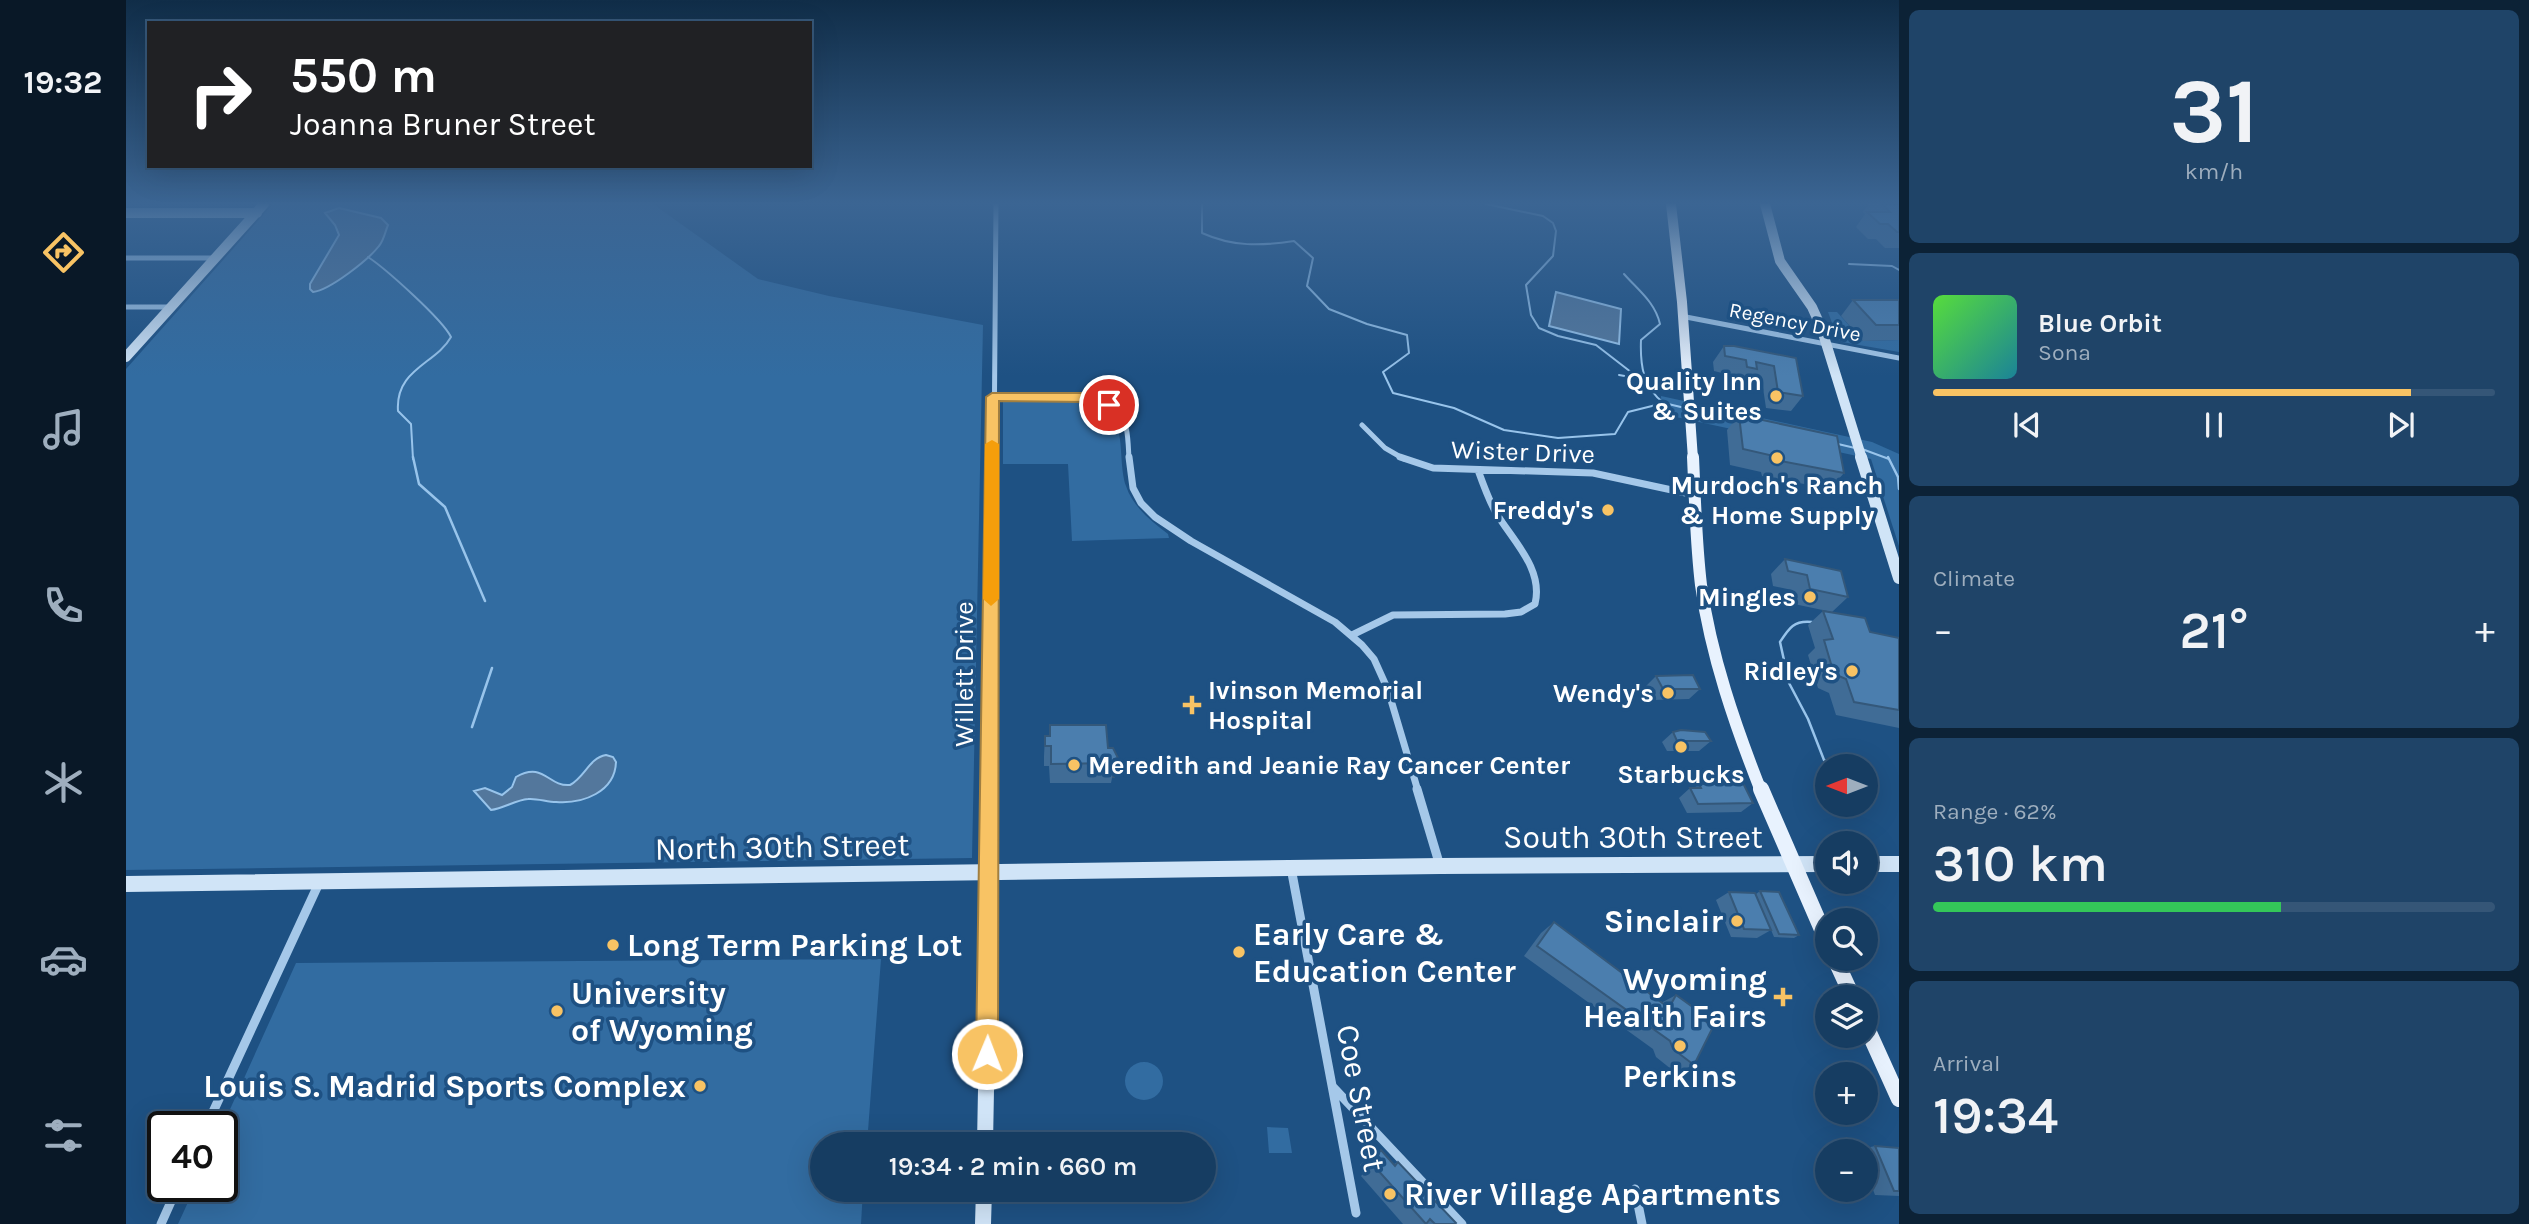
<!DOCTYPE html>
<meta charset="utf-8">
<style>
:root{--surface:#163d62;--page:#1f4468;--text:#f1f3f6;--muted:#9eaebe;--line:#355677;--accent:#f8c364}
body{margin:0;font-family:Karla,sans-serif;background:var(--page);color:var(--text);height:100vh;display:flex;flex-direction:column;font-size:26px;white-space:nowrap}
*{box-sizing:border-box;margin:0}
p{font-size:23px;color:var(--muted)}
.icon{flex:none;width:38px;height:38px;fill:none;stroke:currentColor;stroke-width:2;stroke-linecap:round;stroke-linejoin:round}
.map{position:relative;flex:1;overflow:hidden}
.details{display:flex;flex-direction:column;gap:10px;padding:10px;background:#0c2236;width:630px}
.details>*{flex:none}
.banner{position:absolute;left:21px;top:21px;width:665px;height:147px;border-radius:0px;box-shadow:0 7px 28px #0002,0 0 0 2px var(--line);background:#202124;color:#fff;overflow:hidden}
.needle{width:46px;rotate:270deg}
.fabs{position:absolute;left:1689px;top:754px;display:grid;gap:14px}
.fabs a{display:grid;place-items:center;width:63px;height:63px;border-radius:50%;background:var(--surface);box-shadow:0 7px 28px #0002,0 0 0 2px var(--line);font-size:35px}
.speed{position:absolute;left:21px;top:1111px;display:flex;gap:14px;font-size:35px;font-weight:700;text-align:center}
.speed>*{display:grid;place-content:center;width:91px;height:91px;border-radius:50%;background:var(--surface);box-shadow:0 7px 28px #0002,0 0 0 2px var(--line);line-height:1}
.speed .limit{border:4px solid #111;border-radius:10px;background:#fff;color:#111}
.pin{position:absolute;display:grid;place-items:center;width:60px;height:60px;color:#fff;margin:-30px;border:4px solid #fff;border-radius:50%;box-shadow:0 2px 7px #0007}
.me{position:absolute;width:77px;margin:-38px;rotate:1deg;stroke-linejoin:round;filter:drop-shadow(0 0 5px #0008)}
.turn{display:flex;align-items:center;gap:24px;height:147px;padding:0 28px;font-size:32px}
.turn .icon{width:91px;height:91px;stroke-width:2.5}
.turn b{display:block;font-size:49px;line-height:60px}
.big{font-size:52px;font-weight:600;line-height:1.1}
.details .tile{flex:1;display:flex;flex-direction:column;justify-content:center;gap:10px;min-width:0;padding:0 24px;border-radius:10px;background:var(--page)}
.details .dial{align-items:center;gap:0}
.dial b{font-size:91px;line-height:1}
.song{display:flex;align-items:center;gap:21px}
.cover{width:84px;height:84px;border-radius:10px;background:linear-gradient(135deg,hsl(110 70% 55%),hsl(190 70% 35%))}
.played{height:7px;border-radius:4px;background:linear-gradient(90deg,var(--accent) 85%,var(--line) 85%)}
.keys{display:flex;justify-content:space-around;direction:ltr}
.heat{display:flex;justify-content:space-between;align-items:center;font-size:38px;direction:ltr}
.charge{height:10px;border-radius:5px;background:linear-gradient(90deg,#34c759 62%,var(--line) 0)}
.trip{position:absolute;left:684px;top:1132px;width:406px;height:70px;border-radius:35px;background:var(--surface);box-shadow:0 7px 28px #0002,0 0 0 2px var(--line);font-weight:600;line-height:70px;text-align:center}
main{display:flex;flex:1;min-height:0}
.tabs{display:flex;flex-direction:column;width:126px;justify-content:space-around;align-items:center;background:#091827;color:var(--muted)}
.tabs .icon{width:49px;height:49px}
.tabs .active{color:var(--accent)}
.tabs b{font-size:32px;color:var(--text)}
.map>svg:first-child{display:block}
.green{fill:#326ca1}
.water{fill:#53779c;stroke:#98c4eb;stroke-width:2}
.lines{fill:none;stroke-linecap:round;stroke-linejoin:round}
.stream-far1{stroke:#98c4eb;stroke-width:2}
.stream{stroke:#98c4eb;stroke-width:2.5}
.street-far2{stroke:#a5c8e9;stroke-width:5}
.street-far1{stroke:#a5c8e9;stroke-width:7}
.street{stroke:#a5c8e9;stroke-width:9}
.secondary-far2{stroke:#d0e4f7;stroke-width:10}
.secondary-far1{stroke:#d0e4f7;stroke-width:12}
.secondary{stroke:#d0e4f7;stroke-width:16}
.primary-far2{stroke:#e8f2fe;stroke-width:10}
.primary-far1{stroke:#e8f2fe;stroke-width:12}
.primary{stroke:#e8f2fe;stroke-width:16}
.wall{fill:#406c96}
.shaded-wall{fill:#34587a}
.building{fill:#4b7eae;stroke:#34587a;stroke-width:2}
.route{fill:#f8c364;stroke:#a17f41;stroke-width:2}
.slow{fill:#f59e0b}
.poi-dot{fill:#f8c364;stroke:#1e5183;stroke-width:2.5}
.labels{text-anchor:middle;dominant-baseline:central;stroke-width:7;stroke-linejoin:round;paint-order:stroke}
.far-street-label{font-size:21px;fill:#fff;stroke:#1e5183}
.poi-label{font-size:26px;font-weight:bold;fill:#fff;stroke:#1e5183;text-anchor:end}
.street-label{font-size:26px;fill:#fff;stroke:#1e5183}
.near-street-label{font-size:32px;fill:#fff;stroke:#1e5183}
.near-poi-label{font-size:32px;font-weight:bold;fill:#fff;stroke:#1e5183;text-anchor:start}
</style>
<main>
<nav class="tabs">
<b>19:32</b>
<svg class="icon active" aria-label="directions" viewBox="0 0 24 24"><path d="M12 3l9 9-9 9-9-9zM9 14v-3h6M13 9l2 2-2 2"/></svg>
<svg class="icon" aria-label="music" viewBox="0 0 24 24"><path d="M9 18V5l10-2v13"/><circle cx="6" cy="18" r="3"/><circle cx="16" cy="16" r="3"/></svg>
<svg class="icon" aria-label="phone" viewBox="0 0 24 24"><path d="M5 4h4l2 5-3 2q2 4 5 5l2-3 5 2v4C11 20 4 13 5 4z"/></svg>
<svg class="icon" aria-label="climate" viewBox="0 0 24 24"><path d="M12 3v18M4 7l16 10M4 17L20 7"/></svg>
<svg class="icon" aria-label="car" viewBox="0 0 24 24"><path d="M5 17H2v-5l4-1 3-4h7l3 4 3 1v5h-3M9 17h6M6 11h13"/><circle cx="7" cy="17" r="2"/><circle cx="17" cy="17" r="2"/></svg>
<svg class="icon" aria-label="filters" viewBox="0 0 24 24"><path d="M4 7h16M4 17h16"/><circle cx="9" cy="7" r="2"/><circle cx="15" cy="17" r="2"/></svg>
</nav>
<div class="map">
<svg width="1773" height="1224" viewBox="0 0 1773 1224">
<rect width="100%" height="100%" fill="#1e5183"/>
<path class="green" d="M147 204H527L632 279 703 296 857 325 846 858 0 870V369Z
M1702 312H1711L1737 341 1773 340V352L1716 342 1712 339Z
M1535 396 1746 442 1773 454V546L1745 459 1536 414Z
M877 402C904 402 937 398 964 403 1005 412 990 455 1000 486 1007 507 1025 521 1042 534L1043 538 946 541 942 464H877Z
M755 959 741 1144H696V1190H737L735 1224H52L69 1187 96 1186V1127L170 963Z
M999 1081a19 19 0 1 1 38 0a19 19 0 1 1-38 0Z
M1141 1127 1162 1128 1166 1153H1143Z"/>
<path class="water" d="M213 208 255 218 262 225C259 232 258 240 253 246 242 260 204 290 187 292L184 289V284L213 235 209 225 199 213Z
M1430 292 1495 309 1493 344 1423 326Z
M480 755 487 757 490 762C489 792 457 804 430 802 421 802 411 798 402 799 390 800 378 808 365 810L348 791 359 788 376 795 386 787 390 777C418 761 422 787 444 785 459 777 463 758 480 755Z"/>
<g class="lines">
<path class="stream-far1" d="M1076 204V233C1107 247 1135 246 1168 241L1187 258 1181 286 1203 309 1241 324 1281 335 1283 353 1257 372 1267 393 1328 408 1378 430 1432 438 1489 434 1502 412 1538 403 1559 408
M1360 204 1417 216 1427 223 1430 231 1427 256 1400 285 1405 315 1413 328 1432 336 1470 345 1523 386
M242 257C260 269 316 319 325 337 310 364 269 369 272 411L285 424 287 459
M1723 264 1766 266 1773 270
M1498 274C1512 290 1529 302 1534 324L1515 340C1514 365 1517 388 1538 403
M1493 375 1510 378
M1565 410 1610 419
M1712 444 1729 448
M1736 449 1763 459"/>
<path class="stream" d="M287 457 293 484 319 507 359 601
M1762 457 1772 477 1773 489
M1686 622C1668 620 1663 628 1654 642L1663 683 1682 719 1698 760 1715 766
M346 727 366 668
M1740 775 1749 778"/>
<path class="street-far2" d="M0 258H90
M0 307H45
M1560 317 1773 358
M866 397C895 397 967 392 989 408 1003 418 1002 444 1003 459
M1236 425 1259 448 1278 459
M868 459 870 204"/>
<path class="street-far1" d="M1003 457 1007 488 1015 503 1029 517 1065 541 1209 622 1236 645 1248 659 1262 690 1292 791
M1274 457 1307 468 1467 473 1569 495
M1226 635 1267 615 1379 614 1395 612 1409 604C1418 568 1385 539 1369 511 1362 498 1357 484 1352 470
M865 791 868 457"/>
<path class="street" d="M1291 789 1314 866
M1165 868 1230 1213
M864 872 865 789
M1207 1087 1336 1224
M80 1127 193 883
M1509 1189 1516 1224
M35 1224 52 1186"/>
<path class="secondary-far2" d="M1639 204 1654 261 1686 307 1695 327 1736 459
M0 213H131
M0 357 138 204"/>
<path class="secondary-far1" d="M1735 457 1773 578"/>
<path class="secondary" d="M1740 864H1773
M0 884 1314 866 1701 864
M859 1144 864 872
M857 1224 858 1190"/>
<path class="primary-far2" d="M1545 204 1556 302 1567 459"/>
<path class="primary-far1" d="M1567 457C1569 500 1570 543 1575 585 1585 656 1609 725 1635 791"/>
<path class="primary" d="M1635 789 1701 941
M1709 959 1727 998
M1740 1026 1773 1099"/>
</g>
<path class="wall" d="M1743 204H1773V248H1759L1750 239H1742L1730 227 1739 214 1737 212Z
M1727 300H1773V340L1737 341 1715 316Z
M1598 346 1670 358 1677 396 1665 411 1640 408 1636 381 1623 379 1619 384 1609 382 1608 376 1588 371 1587 362Z
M1613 415 1718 473 1704 489 1636 476 1635 472 1604 465 1601 430Z
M1659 559 1722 597 1706 612 1668 604 1666 590 1647 586 1645 574Z
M1697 611 1744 632 1773 638V728L1710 715 1703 693 1692 688 1682 655 1689 648 1682 625Z
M1530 676 1574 689 1563 699 1527 700 1520 686Z
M924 725 982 748 992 758 989 778H986L985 783H924L923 766H918V756L919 736H923Z
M1547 732 1585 741 1573 751H1541L1536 742Z
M1573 784 1627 803 1615 812 1561 813 1553 798 1564 788H1568Z
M1634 891 1673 935 1668 938 1648 937 1630 894Z
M1603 892 1645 930 1631 938 1605 937 1590 900Z
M1428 922 1535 1003 1550 995 1573 1016 1568 1065 1550 1073 1530 1057 1527 1049 1398 956 1415 933Z
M1749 1146 1773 1148V1196L1749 1195 1740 1171V1152H1731V1150Z
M1255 1150 1268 1164 1272 1162 1329 1224H1277L1235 1176 1240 1171 1234 1165 1240 1159Z"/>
<path class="shaded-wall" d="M992 758 989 778H986L988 763V759Z"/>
<path class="building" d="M1756 204H1773V232H1771L1762 224H1754L1741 212H1764Z
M1727 300H1773V325H1750Z
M1598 346H1608L1670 358 1677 396 1652 392 1648 366 1630 362 1631 369 1621 367 1620 360 1599 356Z
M1613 415 1711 436 1718 473 1649 460 1648 456 1617 449Z
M1659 559 1715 571 1722 597 1684 589 1681 575 1662 571Z
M1697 611 1739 618 1744 632 1773 638V710L1728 702 1720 679 1708 674 1698 640 1707 639Z
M1567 675 1574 689H1537L1530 676Z
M924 725H980L982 748H987L992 758 988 759V763L925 764V746H919V736H924Z
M1555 730 1579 732 1585 741H1551L1547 732Z
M1617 783 1627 803 1572 804 1564 788H1575L1573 784Z
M1634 891 1653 892 1673 935 1653 934Z
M1603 892 1629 893 1645 930 1618 929Z
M1428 922 1543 1008 1550 995 1575 1013 1573 1016 1587 1027 1568 1065 1547 1049 1544 1041 1411 946Z
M1749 1146 1773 1148V1191H1768Z
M1255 1150 1269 1166 1272 1162 1330 1223 1329 1224H1309L1304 1219 1300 1224 1250 1168 1255 1163 1249 1157Z"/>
<linearGradient id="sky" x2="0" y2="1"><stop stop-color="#102d48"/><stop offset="0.54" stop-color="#3b6593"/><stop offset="1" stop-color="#3b6593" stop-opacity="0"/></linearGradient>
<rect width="1773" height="376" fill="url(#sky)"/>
<path class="route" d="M866 393H962L989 405 983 409 961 402 873 401 872 1054 868 1062 861 1065 853 1062 850 1054 860 397Z"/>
<path class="slow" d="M866 440 873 444V599L865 606 857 599 859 444Z"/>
<g class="poi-dot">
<circle cx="1650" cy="396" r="7"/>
<circle cx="1651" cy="458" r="7"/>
<circle cx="1482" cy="510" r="7"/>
<circle cx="1684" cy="597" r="7"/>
<circle cx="1726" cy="671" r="7"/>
<circle cx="1542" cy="693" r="7"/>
<path d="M1062.5 694.5h7v7h7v7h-7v7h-7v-7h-7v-7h7z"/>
<circle cx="1555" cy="747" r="7"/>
<circle cx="948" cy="765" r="7"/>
<circle cx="1611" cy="921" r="7"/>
<circle cx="487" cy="945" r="7"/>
<circle cx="1113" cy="952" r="7"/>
<path d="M1653.5 986.5h7v7h7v7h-7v7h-7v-7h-7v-7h7z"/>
<circle cx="431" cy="1011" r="7"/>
<circle cx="1554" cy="1046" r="7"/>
<circle cx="574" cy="1086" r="7"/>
<circle cx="1264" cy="1194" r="7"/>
</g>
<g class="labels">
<g class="far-street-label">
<text transform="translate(1669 322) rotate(11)">Regency Drive</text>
</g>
<g class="poi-label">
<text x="1636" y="381">Quality Inn<tspan x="1636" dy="30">&amp; Suites</tspan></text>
<text x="1651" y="485" text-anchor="middle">Murdoch's Ranch<tspan x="1651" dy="30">&amp; Home Supply</tspan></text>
<text x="1468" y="510">Freddy's</text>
<text x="1670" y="597">Mingles</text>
<text x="1712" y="671">Ridley's</text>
<text x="1082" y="690" text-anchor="start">Ivinson Memorial<tspan x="1082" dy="30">Hospital</tspan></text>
<text x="1528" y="693">Wendy's</text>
<text x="962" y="765" text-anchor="start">Meredith and Jeanie Ray Cancer Center</text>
<text x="1555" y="774" text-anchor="middle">Starbucks</text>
</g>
<g class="street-label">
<text transform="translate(1397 452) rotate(2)">Wister Drive</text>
<text transform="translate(838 674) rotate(-90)">Willett Drive</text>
</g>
<g class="near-street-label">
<text x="1507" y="837">South 30th Street</text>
<text transform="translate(656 847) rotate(-1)">North 30th Street</text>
<text transform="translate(1235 1098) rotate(79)">Coe Street</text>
</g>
<g class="near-poi-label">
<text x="1597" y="921" text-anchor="end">Sinclair</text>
<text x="1127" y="934">Early Care &amp;<tspan x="1127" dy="37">Education Center</tspan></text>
<text x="501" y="945">Long Term Parking Lot</text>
<text x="1641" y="979" text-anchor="end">Wyoming<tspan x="1641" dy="37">Health Fairs</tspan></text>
<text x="445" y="993">University<tspan x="445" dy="37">of Wyoming</tspan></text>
<text x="1554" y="1076" text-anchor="middle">Perkins</text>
<text x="560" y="1086" text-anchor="end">Louis S. Madrid Sports Complex</text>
<text x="1278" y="1194">River Village Apartments</text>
</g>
</g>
</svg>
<div class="fabs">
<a><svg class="needle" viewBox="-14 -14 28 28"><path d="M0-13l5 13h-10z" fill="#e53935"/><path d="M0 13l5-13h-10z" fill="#9eaebe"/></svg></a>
<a><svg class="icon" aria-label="sound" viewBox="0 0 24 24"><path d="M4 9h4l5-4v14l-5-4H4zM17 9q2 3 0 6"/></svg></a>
<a><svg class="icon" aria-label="search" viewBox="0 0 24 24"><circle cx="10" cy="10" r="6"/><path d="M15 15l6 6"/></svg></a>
<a><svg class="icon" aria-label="layers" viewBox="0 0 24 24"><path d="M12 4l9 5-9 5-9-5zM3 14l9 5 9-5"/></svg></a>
<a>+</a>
<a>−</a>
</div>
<div class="speed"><div class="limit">40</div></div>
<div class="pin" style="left:983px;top:405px;background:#d93025"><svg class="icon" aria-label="arrive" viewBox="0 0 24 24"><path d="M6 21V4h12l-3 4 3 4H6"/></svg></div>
<svg class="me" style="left:861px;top:1054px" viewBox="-20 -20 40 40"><circle r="17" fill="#f8c364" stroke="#fff" stroke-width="3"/><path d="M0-11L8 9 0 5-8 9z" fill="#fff"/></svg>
<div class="trip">19:34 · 2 min · 660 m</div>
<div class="banner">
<div class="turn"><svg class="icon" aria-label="right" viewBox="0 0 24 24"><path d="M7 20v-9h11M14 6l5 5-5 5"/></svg><div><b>550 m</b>Joanna Bruner Street</div></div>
</div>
</div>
<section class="details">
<div class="tile dial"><b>31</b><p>km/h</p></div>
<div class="tile">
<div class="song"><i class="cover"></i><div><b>Blue Orbit</b><p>Sona</p></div></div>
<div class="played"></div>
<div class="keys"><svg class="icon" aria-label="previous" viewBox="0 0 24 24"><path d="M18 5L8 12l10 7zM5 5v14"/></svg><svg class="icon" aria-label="pause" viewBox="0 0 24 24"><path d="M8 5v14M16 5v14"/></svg><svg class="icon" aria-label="next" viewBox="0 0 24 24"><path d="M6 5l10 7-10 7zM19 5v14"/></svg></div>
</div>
<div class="tile"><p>Climate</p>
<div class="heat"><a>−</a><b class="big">21°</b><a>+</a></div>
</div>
<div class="tile"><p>Range · 62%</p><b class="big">310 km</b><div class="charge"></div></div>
<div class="tile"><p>Arrival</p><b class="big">19:34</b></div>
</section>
</main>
